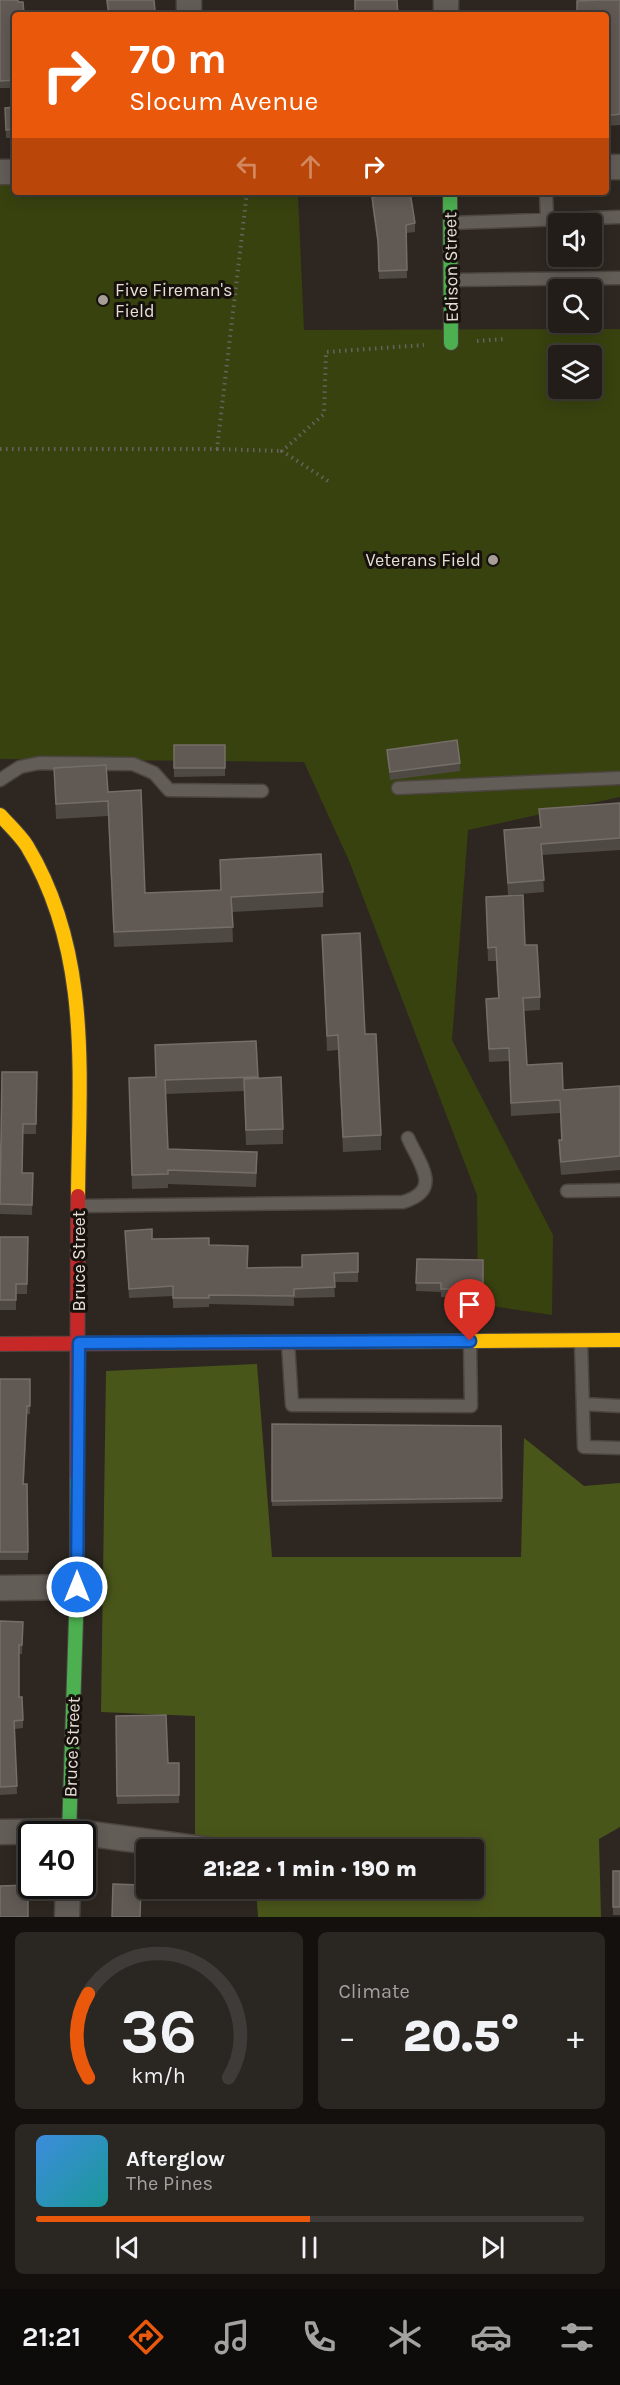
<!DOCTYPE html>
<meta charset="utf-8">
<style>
:root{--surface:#221d19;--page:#2a2622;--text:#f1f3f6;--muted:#a2a2a2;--line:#3f3b38;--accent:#ea580c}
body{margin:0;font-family:Karla,sans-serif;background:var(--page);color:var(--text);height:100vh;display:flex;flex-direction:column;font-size:22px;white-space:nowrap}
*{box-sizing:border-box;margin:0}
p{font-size:20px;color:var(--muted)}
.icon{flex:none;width:33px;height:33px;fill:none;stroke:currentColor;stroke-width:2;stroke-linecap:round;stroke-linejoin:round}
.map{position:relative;height:1917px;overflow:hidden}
.panel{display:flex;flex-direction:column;gap:15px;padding:15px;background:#13100e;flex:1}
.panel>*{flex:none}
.hud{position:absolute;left:12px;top:12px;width:597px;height:183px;border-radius:6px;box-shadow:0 3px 15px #0003,0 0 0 2px var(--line);background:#ea580c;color:#fff;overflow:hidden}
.controls{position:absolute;left:548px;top:213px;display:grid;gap:12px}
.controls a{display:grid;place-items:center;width:54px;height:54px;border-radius:6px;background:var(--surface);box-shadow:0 3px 15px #0003,0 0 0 2px var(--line);font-size:30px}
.speed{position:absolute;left:18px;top:1821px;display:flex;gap:12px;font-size:30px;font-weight:700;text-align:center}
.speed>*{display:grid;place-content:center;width:78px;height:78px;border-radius:50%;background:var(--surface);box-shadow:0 3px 15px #0003,0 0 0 2px var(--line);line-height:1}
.speed .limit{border:3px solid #111;border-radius:9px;background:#fff;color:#111}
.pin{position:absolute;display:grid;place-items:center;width:51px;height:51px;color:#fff;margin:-62px -26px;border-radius:50% 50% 50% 0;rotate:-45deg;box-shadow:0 0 6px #0007}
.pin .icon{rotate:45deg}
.me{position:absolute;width:66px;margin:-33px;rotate:0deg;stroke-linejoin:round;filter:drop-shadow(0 0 4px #0008)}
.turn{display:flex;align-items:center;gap:21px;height:126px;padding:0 18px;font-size:27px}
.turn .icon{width:78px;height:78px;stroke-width:2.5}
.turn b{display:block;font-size:42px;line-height:51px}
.lanes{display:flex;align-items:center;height:57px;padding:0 18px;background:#0003;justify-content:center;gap:30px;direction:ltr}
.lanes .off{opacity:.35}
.big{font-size:45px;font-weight:800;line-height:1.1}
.panel .widget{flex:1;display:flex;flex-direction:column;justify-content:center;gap:9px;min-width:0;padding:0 21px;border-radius:9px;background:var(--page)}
.panel .dial{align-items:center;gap:0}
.dial svg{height:156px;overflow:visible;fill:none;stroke:var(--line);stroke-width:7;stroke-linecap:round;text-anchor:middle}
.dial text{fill:var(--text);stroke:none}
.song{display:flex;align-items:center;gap:18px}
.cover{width:72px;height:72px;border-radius:9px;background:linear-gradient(135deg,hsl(210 70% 55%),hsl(180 70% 35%))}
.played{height:6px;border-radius:3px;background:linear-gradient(90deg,var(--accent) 50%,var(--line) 50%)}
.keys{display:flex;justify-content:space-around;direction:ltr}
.heat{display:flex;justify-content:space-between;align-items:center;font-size:33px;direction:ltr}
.panel .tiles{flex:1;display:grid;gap:15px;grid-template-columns:1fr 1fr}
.widget:last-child{grid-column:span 2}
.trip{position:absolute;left:136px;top:1839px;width:348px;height:60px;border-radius:6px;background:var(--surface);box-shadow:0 3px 15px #0003,0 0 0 2px var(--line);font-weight:800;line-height:60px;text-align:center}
.dock{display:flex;height:96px;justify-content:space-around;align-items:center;background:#0e0c0a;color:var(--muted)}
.dock .icon{width:42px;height:42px}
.dock .on{color:var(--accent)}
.dock b{font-size:27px;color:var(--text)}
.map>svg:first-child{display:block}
.green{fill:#38420f;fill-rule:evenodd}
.forest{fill:#49561a}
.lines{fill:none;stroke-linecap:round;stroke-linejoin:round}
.lane-casing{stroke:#4c4540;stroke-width:15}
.street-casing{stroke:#4c4540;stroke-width:27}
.fast-casing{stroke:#4c4540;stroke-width:16}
.slow-casing{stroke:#4c4540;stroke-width:16}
.jam-casing{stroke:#4c4540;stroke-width:16}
.path{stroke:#67625d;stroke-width:4;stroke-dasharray:1.5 4.5;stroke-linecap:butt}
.lane{stroke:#635d58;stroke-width:12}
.street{stroke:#635d58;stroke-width:24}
.fast{stroke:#4caf50;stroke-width:14}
.slow{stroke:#ffc107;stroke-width:14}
.jam{stroke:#c62828;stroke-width:14}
.wall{fill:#4f4944}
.building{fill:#605954;stroke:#756e68;stroke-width:1.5}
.route-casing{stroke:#114b97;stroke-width:15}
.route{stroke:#1a73e8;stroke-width:10}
.poi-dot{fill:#a69e97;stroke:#16110c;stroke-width:2}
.labels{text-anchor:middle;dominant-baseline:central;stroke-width:6;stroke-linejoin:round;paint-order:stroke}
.street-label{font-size:18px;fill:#e6ded7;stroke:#16110c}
.poi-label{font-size:18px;fill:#e6ded7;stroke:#16110c;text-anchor:start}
</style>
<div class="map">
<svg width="620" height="1917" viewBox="0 0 620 1917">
<rect width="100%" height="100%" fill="#2e2721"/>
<path class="green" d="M0 171H15V192H296L298 195 304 330 620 329V797L468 830 452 1040 553 1235 552 1315 478 1304 477 1195 350 863 304 762 0 759ZM558 356H591V388H558Z"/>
<path class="forest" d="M257 1364 272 1557H521L524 1438 584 1486 620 1483V1827L599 1839 601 1917H258L256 1889 474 1888V1850H254L253 1846 195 1841V1716L101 1712 106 1371Z"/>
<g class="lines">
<g class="lane-casing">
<path id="lane" d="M546 192 547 219
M450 223 620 217
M453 280 620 278
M0 780 20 767 39 763 133 764 154 773 169 790 262 791
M398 788 620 778
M567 1191 620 1190
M80 1206 403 1202C443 1190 420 1165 408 1138
M581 1342 584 1447 620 1448
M288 1343 292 1405 471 1406 470 1343
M583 1404 620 1406"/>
</g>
<g class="street-casing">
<path id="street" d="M189 0V15
M446 0V15
M606 167H620
M0 172H15
M0 1588 77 1587
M0 1832 69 1831 210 1850
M67 1917 68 1886"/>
</g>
<g class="fast-casing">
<path id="fast" d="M450 192 451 343
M69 1834 77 1587V1476"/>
</g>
<g class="slow-casing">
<path id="slow" d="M0 815C9 825 20 835 27 846 92 954 79 1076 78 1196
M327 1342 620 1340"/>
</g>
<g class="jam-casing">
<path id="jam" d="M0 1344 327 1342
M77 1476 78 1196"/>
</g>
<path class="path" d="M477 341 503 339
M0 449H217L247 192
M217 449 282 451
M328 481 282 451 324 414 326 352 424 345"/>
<use href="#lane" class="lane"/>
<use href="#street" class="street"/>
<use href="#fast" class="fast"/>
<use href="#slow" class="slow"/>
<use href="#jam" class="jam"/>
</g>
<path class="wall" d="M0 0 15 15V88H0Z
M106 0H154L155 15H108Z
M620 0V125L606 126V15Z
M15 107V138H6L5 108Z
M372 197 415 223V232L406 233 407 278 379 279 378 248 372 205Z
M174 745H225V776L174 777Z
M387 750 460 763V771L390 780 387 758Z
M54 768 108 792 145 893 220 890V860L323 892V907L232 912 233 942 114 947 108 816 56 819Z
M620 803V850L542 855 544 892 508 895 504 830 540 827 539 809Z
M486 897 525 945 540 997V1010L524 1011 527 1065 563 1090 620 1086V1170L561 1175 559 1153V1140H561L560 1113 511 1116 509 1061 489 1062 486 999 498 998 496 961H488Z
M322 935 381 1135V1150L343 1152 338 1050 327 1051Z
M256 1041 258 1078 283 1129V1144L246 1145 244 1091 166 1094 168 1149 257 1165 256 1187 168 1184V1188L132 1189 129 1078 155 1077Z
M37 1072 36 1134H23L22 1173H33L32 1215 0 1214V1146Z
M125 1231 152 1239 209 1245 248 1268 302 1267 358 1253V1282H334L335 1297 294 1298V1306L209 1304V1307L173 1308V1296L129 1298Z
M0 1237H28L27 1294H16V1310H0Z
M417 1259 483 1260V1298L441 1297V1292L416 1291Z
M0 1379H30V1414H27L24 1484H27L28 1560H0Z
M272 1424 501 1426 502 1502 272 1506Z
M0 1621 23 1622 22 1654H19V1697L23 1720V1728L15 1729 17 1794 0 1795Z
M116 1716 168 1763H179V1803L117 1804Z
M613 1871H620V1915H613Z"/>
<path class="building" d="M0 0H18V2H23L24 15H15V80L0 81Z
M107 0H154L155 11H153V15H109Z
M355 0H397L398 15H355Z
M599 0H620V114L606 116V15H577V1Z
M15 107V129L6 130 5 108Z
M407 192H410L415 223 406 225 407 270 379 271 378 240 372 197Z
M457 740 460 763 390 772 387 750Z
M174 745H225V768H174Z
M106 765 108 792 141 790 145 893 221 890 220 860 321 854 323 892 231 897 233 927 114 932 108 801 56 804 54 768Z
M620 803V838L541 844 544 880 508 883 504 830 541 827 539 809Z
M523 895 525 945H537L540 997 523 998 527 1065 562 1063 563 1090 620 1086V1156L561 1162 559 1140H562L560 1100 511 1103 509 1048 489 1049 486 999 499 998 496 947 488 948 486 897Z
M360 933 365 1034H376L381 1135 343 1137 338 1035 327 1036 322 935Z
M256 1041 258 1077 165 1080 168 1149 257 1152 256 1173 168 1170V1174L132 1175 129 1078 156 1077 155 1045Z
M2 1072H37L36 1124H23L22 1173H33L32 1205 0 1204Z
M281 1077 283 1129 246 1130 244 1079Z
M152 1229V1239L209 1238V1245L248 1246 247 1268 302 1267V1255L358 1253V1272L334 1273 335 1287 294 1289V1296L209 1295V1298H173V1286L129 1289 125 1231Z
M0 1237H28L27 1284H16V1300H0Z
M417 1259 483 1260V1289H441V1283H416Z
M0 1379H30V1406H27L23 1484H27L28 1552H0Z
M272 1424 501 1426 502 1498 272 1501Z
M0 1621 23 1622 22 1645H19V1697H22L23 1720 14 1721 17 1786 0 1787Z
M166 1715 168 1763H179V1795L117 1796 116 1716Z
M613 1871H620V1907H613Z
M113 1884 141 1885 140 1917H112Z
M28 1885V1917H0V1886Z"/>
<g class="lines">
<g class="route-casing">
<path id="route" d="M77 1587 79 1343 470 1341"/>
</g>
<use href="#route" class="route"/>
</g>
<g class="poi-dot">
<circle cx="103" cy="300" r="6"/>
<circle cx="493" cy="560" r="6"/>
</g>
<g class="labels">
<g class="street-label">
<text transform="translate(451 267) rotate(-91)">Edison Street</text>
<text transform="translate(79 1261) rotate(-90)">Bruce Street</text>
<text transform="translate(72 1747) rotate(-88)">Bruce Street</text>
</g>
<g class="poi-label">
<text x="115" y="290">Five Fireman's<tspan x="115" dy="21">Field</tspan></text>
<text x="481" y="560" text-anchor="end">Veterans Field</text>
</g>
</g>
</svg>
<div class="controls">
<a><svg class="icon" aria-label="sound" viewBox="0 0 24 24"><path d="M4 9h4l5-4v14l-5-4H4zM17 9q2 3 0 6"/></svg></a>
<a><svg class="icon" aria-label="search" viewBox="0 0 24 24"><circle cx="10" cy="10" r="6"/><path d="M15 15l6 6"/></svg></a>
<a><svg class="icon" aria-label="layers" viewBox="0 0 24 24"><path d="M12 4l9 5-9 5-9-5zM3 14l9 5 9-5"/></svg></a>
</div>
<div class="speed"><div class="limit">40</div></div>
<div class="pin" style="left:470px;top:1341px;background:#d93025"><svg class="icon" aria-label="arrive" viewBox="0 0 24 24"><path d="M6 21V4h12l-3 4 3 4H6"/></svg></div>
<svg class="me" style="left:77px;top:1587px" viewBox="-20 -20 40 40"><circle r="17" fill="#1a73e8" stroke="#fff" stroke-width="3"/><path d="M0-11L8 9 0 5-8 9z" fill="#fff"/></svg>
<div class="trip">21:22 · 1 min · 190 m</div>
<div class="hud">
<div class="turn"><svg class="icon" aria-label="right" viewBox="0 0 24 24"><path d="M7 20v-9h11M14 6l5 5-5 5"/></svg><div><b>70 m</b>Slocum Avenue</div></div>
<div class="lanes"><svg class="icon off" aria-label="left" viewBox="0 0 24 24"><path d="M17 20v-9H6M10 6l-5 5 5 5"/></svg><svg class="icon off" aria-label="ahead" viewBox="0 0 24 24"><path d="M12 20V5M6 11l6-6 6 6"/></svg><svg class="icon" aria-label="right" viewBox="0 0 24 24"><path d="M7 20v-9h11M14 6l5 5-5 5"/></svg></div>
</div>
</div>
<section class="panel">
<div class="tiles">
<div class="widget dial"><svg viewBox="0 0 100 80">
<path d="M14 69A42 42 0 1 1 86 69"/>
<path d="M14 69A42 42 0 0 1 14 26" stroke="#ea580c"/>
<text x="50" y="56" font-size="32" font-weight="700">36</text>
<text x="50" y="72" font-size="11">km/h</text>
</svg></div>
<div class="widget"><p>Climate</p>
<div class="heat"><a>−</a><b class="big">20.5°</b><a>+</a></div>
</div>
<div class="widget">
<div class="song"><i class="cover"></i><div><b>Afterglow</b><p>The Pines</p></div></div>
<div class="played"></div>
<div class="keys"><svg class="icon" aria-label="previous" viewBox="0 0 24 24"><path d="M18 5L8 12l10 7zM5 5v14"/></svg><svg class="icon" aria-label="pause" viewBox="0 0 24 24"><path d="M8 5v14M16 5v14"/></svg><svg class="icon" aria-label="next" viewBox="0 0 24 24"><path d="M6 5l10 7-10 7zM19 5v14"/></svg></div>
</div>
</div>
</section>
<nav class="dock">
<b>21:21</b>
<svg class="icon on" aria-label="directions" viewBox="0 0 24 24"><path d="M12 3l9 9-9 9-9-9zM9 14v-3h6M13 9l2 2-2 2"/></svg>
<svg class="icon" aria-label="music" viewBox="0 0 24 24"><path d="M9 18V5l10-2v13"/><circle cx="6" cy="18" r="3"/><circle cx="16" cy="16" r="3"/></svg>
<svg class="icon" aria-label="phone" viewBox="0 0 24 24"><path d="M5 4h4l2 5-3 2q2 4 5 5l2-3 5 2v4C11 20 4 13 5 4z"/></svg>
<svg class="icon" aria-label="climate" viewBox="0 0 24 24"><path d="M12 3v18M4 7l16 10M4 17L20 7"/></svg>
<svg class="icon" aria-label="car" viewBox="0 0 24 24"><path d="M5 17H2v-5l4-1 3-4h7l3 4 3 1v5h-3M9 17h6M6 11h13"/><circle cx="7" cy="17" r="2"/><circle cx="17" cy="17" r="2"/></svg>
<svg class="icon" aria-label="filters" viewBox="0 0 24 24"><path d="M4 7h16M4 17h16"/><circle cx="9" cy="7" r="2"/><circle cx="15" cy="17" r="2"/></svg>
</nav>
